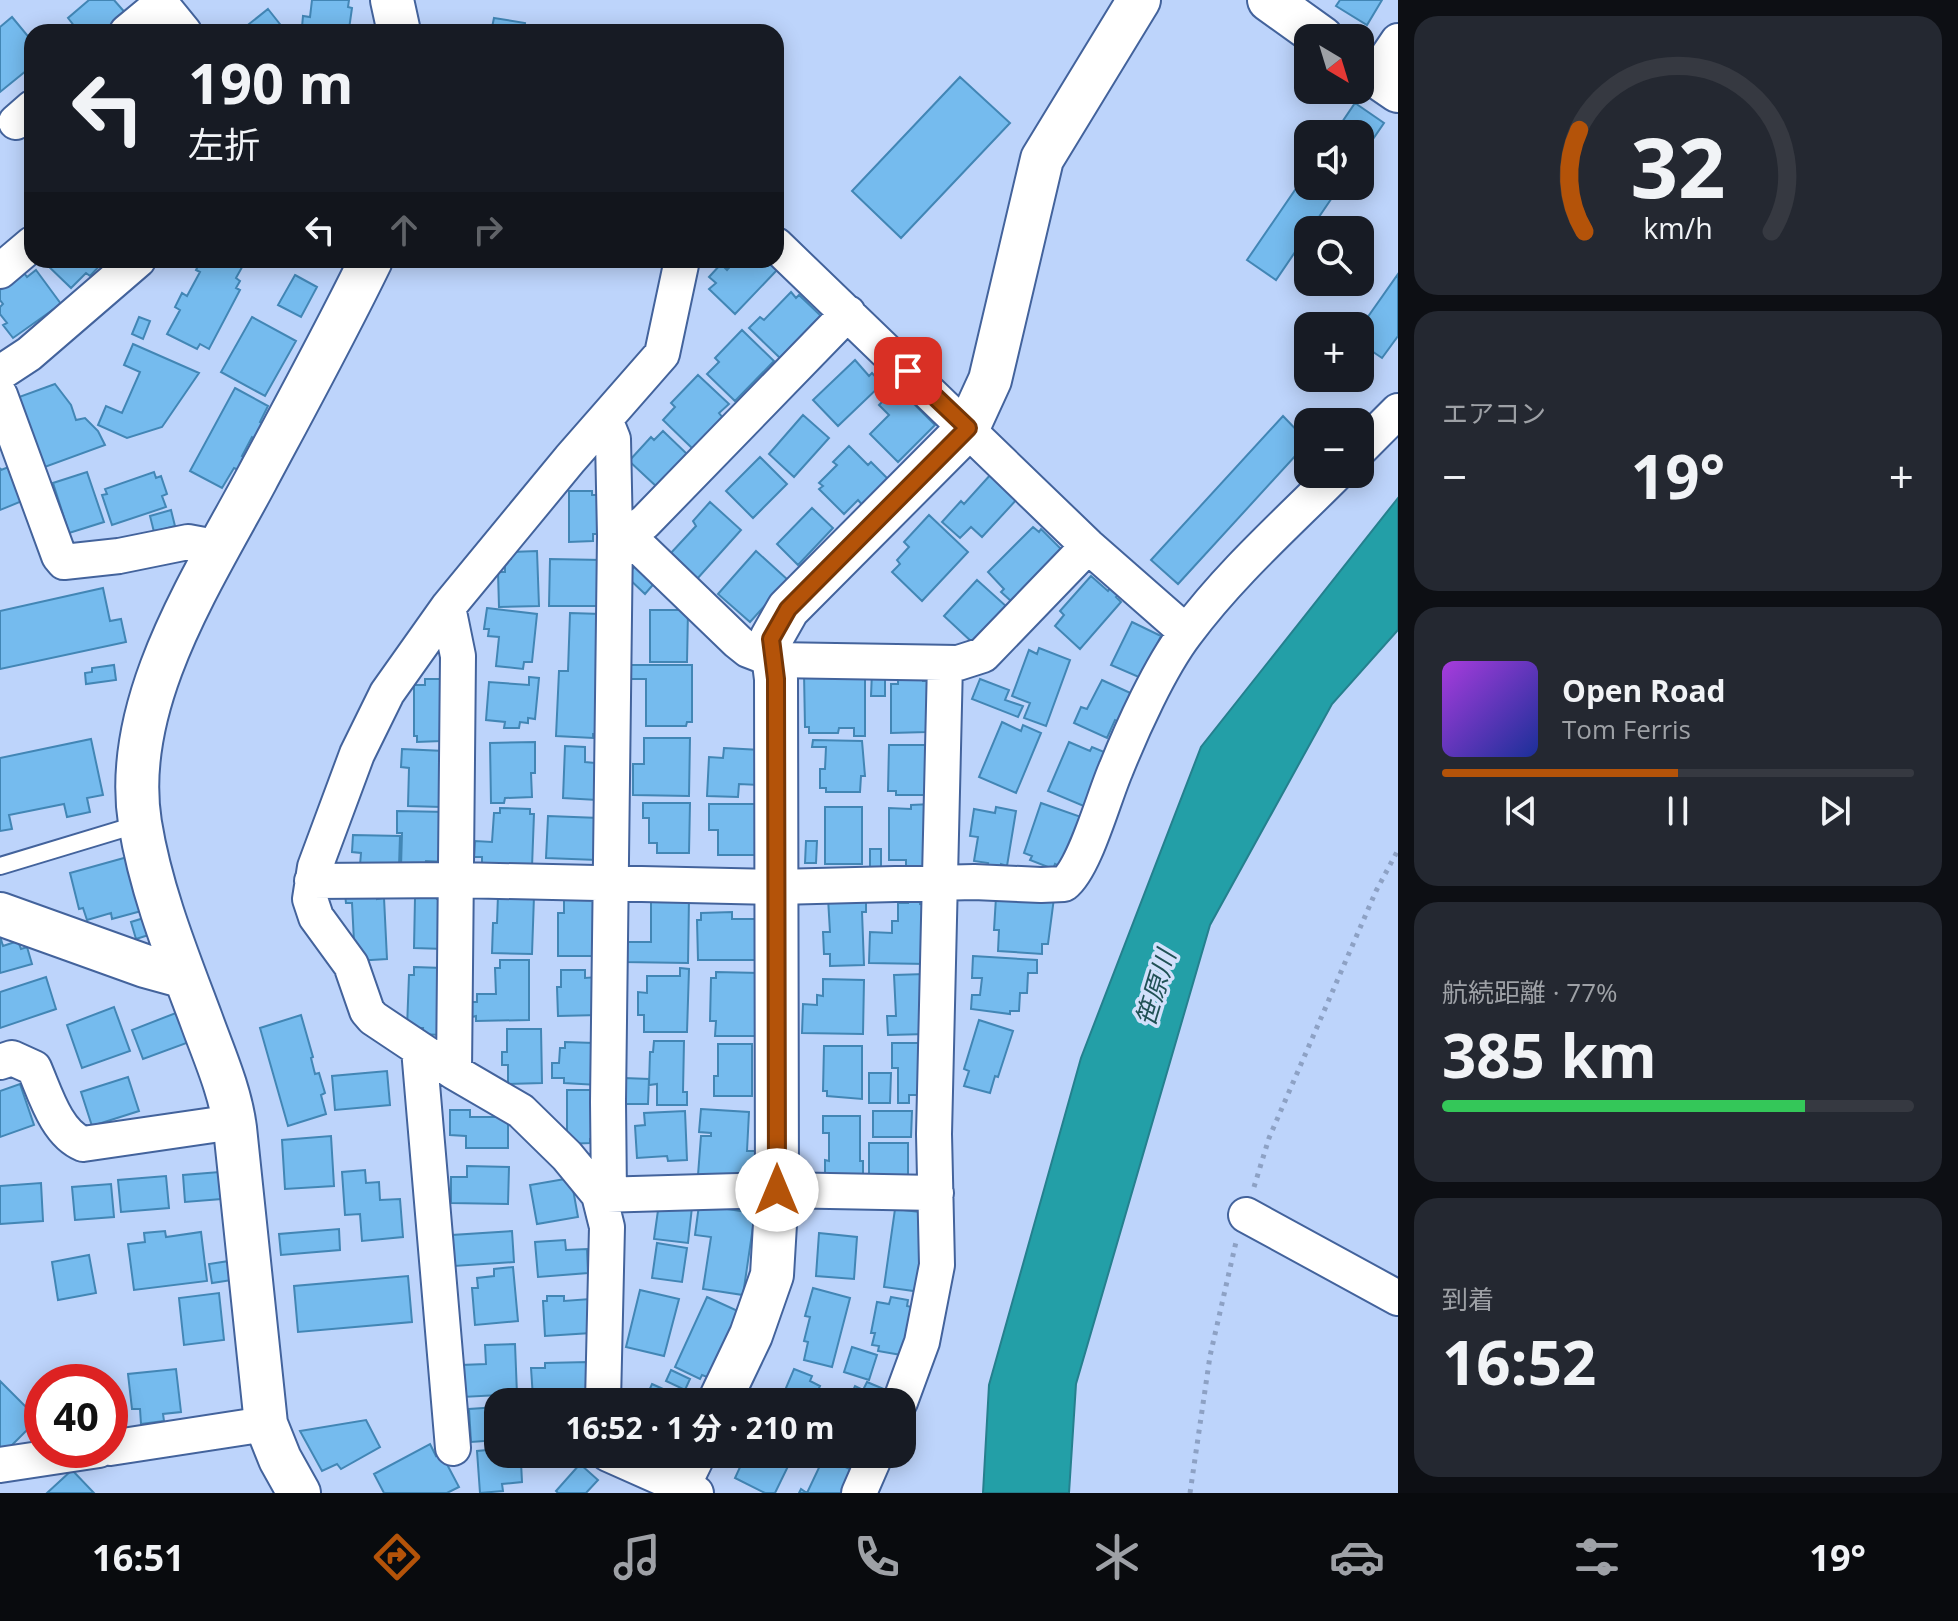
<!DOCTYPE html>
<html lang="ja">
<meta charset="utf-8">
<style>
:root{--surface:#171b24;--page:#242831;--text:#f1f3f6;--muted:#9ea1a6;--line:#363941;--accent:#b45309}
body{margin:0;font-family:"Open Sans","Noto Sans JP",sans-serif;background:var(--page);color:var(--text);height:100vh;display:flex;flex-direction:column;font-size:30px;white-space:nowrap}
*{box-sizing:border-box;margin:0}
p{font-size:26px;color:var(--muted)}
.icon{flex:none;width:44px;height:44px;fill:none;stroke:currentColor;stroke-width:2;stroke-linecap:round;stroke-linejoin:round}
.map{position:relative;flex:1;overflow:hidden}
.drawer{display:flex;flex-direction:column;gap:16px;padding:16px;background:#0d0f14;width:560px}
.drawer>*{flex:none}
.banner{position:absolute;left:24px;top:24px;width:760px;height:244px;border-radius:24px;box-shadow:0 4px 20px #0003;background:#171b24;color:var(--text);overflow:hidden}
.needle{width:52px;rotate:142deg}
.controls{position:absolute;left:1294px;top:24px;display:grid;gap:16px}
.controls a{display:grid;place-items:center;width:80px;height:80px;border-radius:16px;background:var(--surface);box-shadow:0 4px 20px #0003;font-size:40px}
.speed{position:absolute;left:24px;top:1364px;display:flex;gap:16px;font-size:40px;font-weight:700;text-align:center}
.speed>*{display:grid;place-content:center;width:104px;height:104px;border-radius:50%;background:var(--surface);box-shadow:0 4px 20px #0003;line-height:1}
.speed .limit{border:12px solid #d22;background:#fff;color:#111}
.pin{position:absolute;display:grid;place-items:center;width:68px;height:68px;color:#fff;margin:-34px;border-radius:16px;box-shadow:0 4px 12px #0006}
.me{position:absolute;width:88px;margin:-44px;rotate:0deg;stroke-linejoin:round;filter:drop-shadow(0 0 6px #0008)}
.turn{display:flex;align-items:center;gap:28px;height:168px;padding:0 32px;font-size:36px}
.turn .icon{width:104px;height:104px;stroke-width:2.5}
.turn b{display:block;font-size:56px;line-height:68px}
.lanes{display:flex;align-items:center;height:76px;padding:0 32px;background:#0003;justify-content:center;gap:40px;direction:ltr}
.lanes .off{opacity:.35}
.big{font-size:60px;font-weight:700;line-height:1.1}
.drawer .card{flex:1;display:flex;flex-direction:column;justify-content:center;gap:12px;min-width:0;padding:0 28px;border-radius:24px;background:var(--page)}
.drawer .dial{align-items:center;gap:0}
.dial svg{height:208px;overflow:visible;fill:none;stroke:var(--line);stroke-width:7;stroke-linecap:round;text-anchor:middle}
.dial text{fill:var(--text);stroke:none}
.song{display:flex;align-items:center;gap:24px}
.cover{width:96px;height:96px;border-radius:12px;background:linear-gradient(135deg,hsl(280 70% 55%),hsl(230 70% 35%))}
.played{height:8px;border-radius:4px;background:linear-gradient(90deg,var(--accent) 50%,var(--line) 50%)}
.keys{display:flex;justify-content:space-around;direction:ltr}
.heat{display:flex;justify-content:space-between;align-items:center;font-size:44px;direction:ltr}
.charge{height:12px;border-radius:6px;background:linear-gradient(90deg,#34c759 77%,var(--line) 0)}
.trip{position:absolute;left:484px;top:1388px;width:432px;height:80px;border-radius:24px;background:var(--surface);box-shadow:0 4px 20px #0003;font-weight:700;line-height:80px;text-align:center}
.menu{display:flex;height:128px;justify-content:space-around;align-items:center;background:#090b0e;color:var(--muted)}
.menu .icon{width:56px;height:56px}
.menu .on{color:var(--accent)}
.menu b{font-size:36px;color:var(--text)}
main{display:flex;flex:1;min-height:0}
.map>svg:first-child{display:block}
.water{fill:#239fa7;stroke:#25808e;stroke-width:2}
.building{fill:#75bbee;stroke:#4286b5;stroke-width:2}
.lines{fill:none;stroke-linecap:round;stroke-linejoin:round}
.service-casing{stroke:#43639c;stroke-width:20}
.minor-casing{stroke:#43639c;stroke-width:38}
.tertiary-casing{stroke:#43639c;stroke-width:46}
.path{stroke:#8da1c4;stroke-width:5;stroke-dasharray:4 6;stroke-linecap:butt}
.service{stroke:#fff;stroke-width:16}
.minor{stroke:#fff;stroke-width:34}
.tertiary{stroke:#fff;stroke-width:42}
.route-casing{stroke:#753606;stroke-width:20}
.route{stroke:#b45309;stroke-width:14}
.labels{text-anchor:middle;dominant-baseline:central;stroke-width:7;stroke-linejoin:round;paint-order:stroke}
.water-label{font-size:26px;font-style:italic;fill:#205155;stroke:#d1e0fb}
</style>
<main>
<div class="map">
<svg width="1398" height="1493" viewBox="0 0 1398 1493">
<rect width="100%" height="100%" fill="#bdd4fb"/>
<path class="water" d="M1398 498V630L1332 704 1210 925 1076 1384 1069 1493H983L989 1385 1081 1058 1201 747Z"/>
<path class="building" d="M89 0H114L128 16 109 32H79L68 18Z
M312 0H349L348 7 352 8 349 29H352V32H305V28L302 27 303 16 310 17Z
M1340 0H1382L1367 25 1336 6Z
M268 9 283 28 277 32H239Z
M12 17 32 41V66L0 92V27Z
M494 18 525 23 524 32H491Z
M960 77 1010 123 901 238 852 191Z
M1355 103 1384 123 1360 158V134H1334Z
M1308 171V186H1340L1276 280 1247 260Z
M46 260H116L110 266 104 261 90 276 86 273 71 288 44 262Z
M201 260H246L236 278 240 281 236 288 240 290 209 349 200 344 197 349 167 334 180 310 175 307 182 293 187 296 200 272 196 270Z
M736 260H766L777 270 735 314 709 289 716 283 709 277 721 264 727 270Z
M36 270 61 304 13 338 3 325 7 323 0 314V307L3 304 0 300V290L24 273 27 277Z
M1398 274V336L1382 358 1360 343V328Z
M295 275 317 287 301 317 278 305Z
M791 292 796 298 799 295 821 316 780 358 749 328 760 317 764 320Z
M139 317 150 321 143 339 132 334Z
M252 317 296 341 265 396 221 372Z
M742 330 774 361 735 401 707 374 719 362 715 358Z
M133 344 199 373 162 427 127 438 98 425 106 406 122 413 140 372 124 365Z
M855 360 869 376 872 373 882 384 838 426 813 400Z
M698 375 729 404 719 413 723 418 693 449 663 420 675 407 671 403Z
M55 384 71 405 76 420 85 418 98 431 105 445 42 468 19 397Z
M897 387 935 425 898 462 870 434 889 415 879 405Z
M235 388 268 406 260 422 266 425 258 440 252 437 242 456 248 459 241 471 234 468 222 488 190 471Z
M803 415 829 438 794 477 769 454Z
M1283 416 1308 442 1178 584 1151 560Z
M663 431 687 454 657 487 629 461 651 437 654 440Z
M849 446 868 465 871 462 890 481 864 507 858 500 844 514 819 489 823 486 819 483 837 465 833 462Z
M760 457 787 484 753 518 726 491Z
M14 465 27 499 0 510V468L1 470Z
M87 472 104 522 69 533 53 483Z
M154 472 156 478 161 476 167 494 162 496 166 507 112 525 102 495 107 494 105 489Z
M992 473 1019 497 982 537 971 527 960 538 942 522 961 501 964 504Z
M569 491H592V495H603V534H593V541L569 542Z
M710 502 741 530 697 579 670 554 696 526 693 521Z
M812 508 833 528 798 565 777 544Z
M171 510 175 526 154 532 150 516Z
M929 515 968 552 922 601 892 572 900 564 897 560 909 547 904 542Z
M1033 527 1039 532 1041 529 1064 552 1019 599 1016 596 1011 601 1001 592 1004 589 988 572Z
M537 551 539 606 499 607 498 572H505V560L511 559V552Z
M756 551 788 580 750 622 718 594Z
M550 559 602 560 601 606H549Z
M638 563 657 580 645 594 626 576Z
M1091 576 1108 591 1111 587 1119 594 1116 597 1121 602 1080 649 1055 626 1064 615 1060 611Z
M977 580 1007 607 973 643 944 616Z
M103 588 110 621 121 619 126 642 0 669V611Z
M487 608 537 614 532 662H524L523 669 496 666 499 637 488 636 489 629H484Z
M650 610H688L687 662H650Z
M570 613 601 614 599 734H593V738L556 736 559 671H568Z
M1132 622 1161 636 1141 678 1111 665Z
M1039 648 1070 660 1046 726 1024 718 1030 703 1012 696 1029 650 1037 654Z
M114 665 116 680 86 684 85 673 92 672V668Z
M627 665H692V722H687L686 726H646V679H626Z
M898 671H923V681H927V732L891 733V684H898Z
M872 672H885V696H871Z
M804 673H865V736H854V728H839L838 733H809V727H805Z
M529 677 539 678 535 719 528 718V723L520 722 519 728H504L505 722 486 720 489 682 529 685Z
M425 679H445L441 741 417 742V736H414V685H425Z
M980 679 1009 690 1005 700 1023 706 1018 717 972 699Z
M1102 680 1137 696 1124 724 1115 720 1107 738 1074 723 1081 707 1087 709Z
M1002 722 1021 731 1023 725 1041 733 1016 793 979 777Z
M644 738H690L689 796 633 795V764H644Z
M91 739 103 795 87 798 90 812 67 817 64 804 9 815 12 829 0 831V758Z
M813 740 862 741 865 776H861L860 792H826V788H820V769H825L826 747H812Z
M535 742V773H531L532 797 505 798 504 803H491L490 743Z
M596 742 597 800 563 798 565 746 585 747V762L595 763Z
M1069 742 1090 751 1092 747 1109 754 1086 807 1048 791Z
M889 745H930V795H896V791H888Z
M724 748 761 750 759 785 739 784 738 797 707 796 709 757 723 758Z
M402 749 444 751 441 807 408 806 409 768 401 767Z
M643 803H690L689 853H657V843H649V818H643Z
M1041 803 1084 818 1063 868 1055 864 1053 869 1030 860 1032 856 1024 853Z
M709 804H758L759 855H718V830H709Z
M932 804 925 868 906 867V860H889V808L911 809V805Z
M825 807H862V864H825Z
M996 807 1016 811 1007 866 1001 864 1000 871 987 869 988 863 974 861 978 837 970 836 974 809 995 813Z
M500 808 530 809V814H534L532 867 482 865V857H474L475 841 492 842 494 813H500Z
M397 811 447 812 446 862 426 861 425 868 401 867 402 833H397Z
M548 816 599 818 597 860 546 858Z
M353 835 400 836 399 866 360 865 361 853 352 852Z
M806 841H817L816 863H805Z
M870 849H881V868L870 869Z
M131 856 145 910 112 919 111 913 87 920 83 908 79 909 70 873Z
M377 892V899L384 898 387 959 355 961 352 903H346L345 894Z
M425 892H438L437 899H445L444 949 414 948 415 898H425Z
M498 895 534 896 532 954 492 953 493 923H497Z
M564 895 600 900V956H558V913H564Z
M866 896V912H862L864 965 830 966V954H824L823 932H830L828 898Z
M908 896H920V904L928 905 927 964 869 963 870 932 892 933V921H898V903H908Z
M996 897 1054 898 1048 944H1042V954L998 951 999 930H994Z
M651 898H689L688 963 623 962V942H651Z
M732 912V919H759V960H698L697 920H701V913Z
M150 916 155 933 136 939 131 922Z
M0 936 3 946 18 941 21 949 27 947 32 964 0 973Z
M973 956 1037 960V973H1028L1027 993H1020L1019 1011H1010V1014L971 1009 972 995H980L982 978H972Z
M500 960H529V1020L476 1021V1016L472 1017V1002H477V994H496L495 968H500Z
M414 967 442 968 440 1035 422 1034 423 1028H407L409 975H414Z
M680 968 689 969 687 1032H644V1015H638V992L647 993V976H680Z
M561 970H585V978L598 977 599 1015 558 1016 557 987H561Z
M716 972 759 973 757 1036H715L716 1021H710L711 978H716Z
M925 974 927 1034 888 1035 887 1016H896L894 975Z
M46 977 56 1009 0 1028V992Z
M823 979 864 980 863 1034 802 1033 803 1004 817 1005V995L823 996Z
M114 1007 130 1051 82 1068 67 1025Z
M181 1011 192 1041 143 1059 132 1030Z
M301 1015 313 1057 311 1058 315 1074 319 1073 325 1093 321 1095 326 1114 288 1126 260 1028Z
M979 1020 1013 1031 998 1077 995 1076 990 1093 964 1086 969 1071 964 1069Z
M507 1029H541L542 1083 508 1084V1065H502V1052H507Z
M654 1041H684L683 1092H687V1105H657V1084L649 1085 650 1052H653Z
M565 1042 594 1043 598 1085 564 1083V1078H552V1063H559L560 1048H565Z
M892 1043H926L925 1095H909V1103H898V1068H892Z
M718 1044H752V1096H714V1076H718Z
M824 1046H862V1099L827 1096V1091H823Z
M387 1071 390 1105 335 1110 332 1076Z
M869 1073H891L890 1103H869Z
M128 1077 139 1111 92 1126 81 1092Z
M624 1078 649 1079 648 1104H623Z
M20 1084 34 1125 0 1137V1091Z
M567 1090H598L599 1139H590V1143L567 1144Z
M701 1109 749 1112 747 1151H756L754 1178 698 1175 701 1136H711V1133L699 1132Z
M450 1110H470V1117H508V1148H466V1136L450 1135Z
M685 1111 687 1160 668 1161 667 1156 637 1158 635 1126 645 1125 644 1113Z
M873 1111H912L911 1137H873Z
M823 1116H860V1161H863V1175H825V1160L829 1161V1133H823Z
M331 1136 334 1186 285 1189 282 1140Z
M869 1143H908V1177H869Z
M467 1166 509 1167 508 1204 451 1203V1177H467Z
M365 1170 366 1183 379 1182 380 1200 400 1199 403 1237 362 1241 360 1214 345 1215 342 1172Z
M232 1171 234 1198 185 1202 183 1175Z
M166 1176 169 1208 121 1212 118 1180Z
M571 1178 578 1217 537 1224 530 1185Z
M41 1183 43 1221 0 1224V1186Z
M111 1184 114 1217 75 1220 72 1187Z
M659 1203 692 1207 688 1243 654 1239Z
M699 1205 755 1213 743 1295 703 1289 711 1237 695 1235Z
M895 1209 928 1213 921 1292 884 1287Z
M339 1229 340 1250 281 1255 279 1234Z
M165 1231 166 1237 201 1232 207 1281 134 1290 128 1244 145 1242 144 1233Z
M512 1231 514 1262 454 1266 452 1235Z
M819 1233 857 1237 854 1279 816 1276Z
M565 1240 566 1250 587 1249 588 1273 538 1277 535 1242Z
M657 1243 687 1248 682 1282 652 1278Z
M89 1255 96 1293 58 1300 52 1262Z
M229 1261 232 1280 212 1283 209 1264Z
M513 1267 518 1321 475 1325 472 1288H478L477 1278 494 1276V1269Z
M408 1276 412 1322 298 1332 294 1286Z
M813 1288 850 1298 832 1367 804 1360 808 1342 804 1341 810 1317 805 1316Z
M640 1290 679 1299 664 1356 626 1347Z
M219 1293 224 1340 184 1345 179 1298Z
M547 1296H564V1301L590 1299 591 1333 545 1336 543 1301H547Z
M707 1297 740 1312 710 1378 702 1375 700 1379 675 1367Z
M891 1297 908 1300 907 1306 916 1308 907 1356 878 1351 879 1346 872 1345 875 1333H871L877 1302 889 1304Z
M515 1344 517 1394 462 1397 461 1365 486 1364 485 1345Z
M852 1347 877 1355 869 1380 844 1372Z
M588 1362 589 1396 533 1398 531 1368H545V1363Z
M176 1369 181 1412 163 1414 164 1421 141 1424 140 1409H132L128 1374Z
M794 1369 812 1376 810 1381 820 1386 813 1402H780Z
M671 1370 690 1379 685 1390 666 1381Z
M0 1381 38 1419 2 1455 0 1453Z
M867 1382 891 1392 887 1402H848L855 1386 863 1390Z
M652 1384 692 1402H644Z
M498 1407V1440L471 1442 469 1409Z
M366 1420 380 1447 341 1469 337 1464 322 1471 300 1431Z
M430 1444 436 1456 441 1453 459 1487 447 1493H384L374 1474Z
M498 1449V1454H515L516 1462H521L522 1482 502 1484 503 1491 480 1493 477 1451Z
M746 1454H794L775 1493H765L735 1478Z
M824 1457 854 1471 843 1493H799L801 1489 807 1493Z
M580 1464 598 1480 586 1493H558L556 1491Z
M72 1470 94 1493H47Z"/>
<g class="lines">
<g class="service-casing">
<path id="service" d="M0 866 139 824"/>
</g>
<g class="minor-casing">
<path id="minor" d="M158 0 184 32
M127 32 161 4
M1375 75 1398 41
M16 122 32 108
M776 245 1088 546 1186 632
M0 271 32 244
M0 373 29 354 138 260
M0 395 59 556 64 562 119 556 188 542 220 548
M605 419 613 439 615 536 608 1102 609 1195
M1360 449 1398 411
M626 534 738 642 748 650 774 660 958 663 983 655 1088 546
M615 536 630 533 645 522 848 313
M448 607 458 656 454 1072
M312 881 457 880 777 887 974 882 1041 885 1064 884C1085 868 1104 796 1116 769 1132 729 1160 667 1186 633 1229 575 1284 526 1336 474
M419 1049 453 1448
M0 1062 12 1058 34 1068C45 1093 56 1133 83 1144L234 1122
M599 1195 777 1190 936 1193
M1246 1215 1398 1298
M603 1402 607 1227 599 1195 567 1156 521 1111 454 1072 373 1018 367 1011 351 965 316 917 310 899 315 867 357 754 387 693 448 607 570 459 662 354 682 260
M900 1402 922 1342 937 1265 934 1134 945 663
M110 1448 266 1424
M608 1454 696 1493
M0 1465 99 1450
M859 1493 876 1454"/>
</g>
<g class="tertiary-casing">
<path id="tertiary" d="M392 0 399 32
M1269 0 1322 38
M1360 65 1398 91
M0 914 145 966 185 977
M719 1402 751 1335 772 1275 777 1190 776 679 771 639 788 609 968 428 990 380 1042 159 1139 0
M299 1493 280 1459 266 1424 235 1128C230 1090 214 1055 201 1019 177 955 151 891 140 823 121 703 202 581 256 480 295 407 335 334 371 260
M675 1493 694 1454"/>
</g>
<path class="path" d="M1254 1187 1269 1138 1376 891 1398 850
M1190 1493 1210 1356 1236 1242"/>
<use href="#service" class="service"/>
<use href="#minor" class="minor"/>
<use href="#tertiary" class="tertiary"/>
</g>
<g class="lines">
<g class="route-casing">
<path id="route" d="M777 1190 776 679 771 639 788 609 968 428 908 371"/>
</g>
<use href="#route" class="route"/>
</g>
<g class="labels">
<g class="water-label">
<text transform="translate(1155 988) rotate(-73)">笹原川</text>
</g>
</g>
</svg>
<div class="controls">
<a><svg class="needle" viewBox="-14 -14 28 28"><path d="M0-13l5 13h-10z" fill="#e53935"/><path d="M0 13l5-13h-10z" fill="#9ea1a6"/></svg></a>
<a><svg class="icon" aria-label="sound" viewBox="0 0 24 24"><path d="M4 9h4l5-4v14l-5-4H4zM17 9q2 3 0 6"/></svg></a>
<a><svg class="icon" aria-label="search" viewBox="0 0 24 24"><circle cx="10" cy="10" r="6"/><path d="M15 15l6 6"/></svg></a>
<a>+</a>
<a>−</a>
</div>
<div class="speed"><div class="limit">40</div></div>
<div class="pin" style="left:908px;top:371px;background:#d93025"><svg class="icon" aria-label="arrive" viewBox="0 0 24 24"><path d="M6 21V4h12l-3 4 3 4H6"/></svg></div>
<svg class="me" style="left:777px;top:1190px" viewBox="-20 -20 40 40"><circle r="19" fill="#fff"/><path d="M0-13L10 11 0 6-10 11z" fill="#b45309"/></svg>
<div class="trip">16:52 · 1 分 · 210 m</div>
<div class="banner">
<div class="turn"><svg class="icon" aria-label="left" viewBox="0 0 24 24"><path d="M17 20v-9H6M10 6l-5 5 5 5"/></svg><div><b>190 m</b>左折</div></div>
<div class="lanes"><svg class="icon" aria-label="left" viewBox="0 0 24 24"><path d="M17 20v-9H6M10 6l-5 5 5 5"/></svg><svg class="icon off" aria-label="ahead" viewBox="0 0 24 24"><path d="M12 20V5M6 11l6-6 6 6"/></svg><svg class="icon off" aria-label="right" viewBox="0 0 24 24"><path d="M7 20v-9h11M14 6l5 5-5 5"/></svg></div>
</div>
</div>
<section class="drawer">
<div class="card dial"><svg viewBox="0 0 100 80">
<path d="M14 69A42 42 0 1 1 86 69"/>
<path d="M14 69A42 42 0 0 1 12 30" stroke="#b45309"/>
<text x="50" y="56" font-size="32" font-weight="700">32</text>
<text x="50" y="72" font-size="11">km/h</text>
</svg></div>
<div class="card"><p>エアコン</p>
<div class="heat"><a>−</a><b class="big">19°</b><a>+</a></div>
</div>
<div class="card">
<div class="song"><i class="cover"></i><div><b>Open Road</b><p>Tom Ferris</p></div></div>
<div class="played"></div>
<div class="keys"><svg class="icon" aria-label="previous" viewBox="0 0 24 24"><path d="M18 5L8 12l10 7zM5 5v14"/></svg><svg class="icon" aria-label="pause" viewBox="0 0 24 24"><path d="M8 5v14M16 5v14"/></svg><svg class="icon" aria-label="next" viewBox="0 0 24 24"><path d="M6 5l10 7-10 7zM19 5v14"/></svg></div>
</div>
<div class="card"><p>航続距離 · 77%</p><b class="big">385 km</b><div class="charge"></div></div>
<div class="card"><p>到着</p><b class="big">16:52</b></div>
</section>
</main>
<nav class="menu">
<b>16:51</b>
<svg class="icon on" aria-label="directions" viewBox="0 0 24 24"><path d="M12 3l9 9-9 9-9-9zM9 14v-3h6M13 9l2 2-2 2"/></svg>
<svg class="icon" aria-label="music" viewBox="0 0 24 24"><path d="M9 18V5l10-2v13"/><circle cx="6" cy="18" r="3"/><circle cx="16" cy="16" r="3"/></svg>
<svg class="icon" aria-label="phone" viewBox="0 0 24 24"><path d="M5 4h4l2 5-3 2q2 4 5 5l2-3 5 2v4C11 20 4 13 5 4z"/></svg>
<svg class="icon" aria-label="climate" viewBox="0 0 24 24"><path d="M12 3v18M4 7l16 10M4 17L20 7"/></svg>
<svg class="icon" aria-label="car" viewBox="0 0 24 24"><path d="M5 17H2v-5l4-1 3-4h7l3 4 3 1v5h-3M9 17h6M6 11h13"/><circle cx="7" cy="17" r="2"/><circle cx="17" cy="17" r="2"/></svg>
<svg class="icon" aria-label="filters" viewBox="0 0 24 24"><path d="M4 7h16M4 17h16"/><circle cx="9" cy="7" r="2"/><circle cx="15" cy="17" r="2"/></svg>
<b>19°</b>
</nav>
